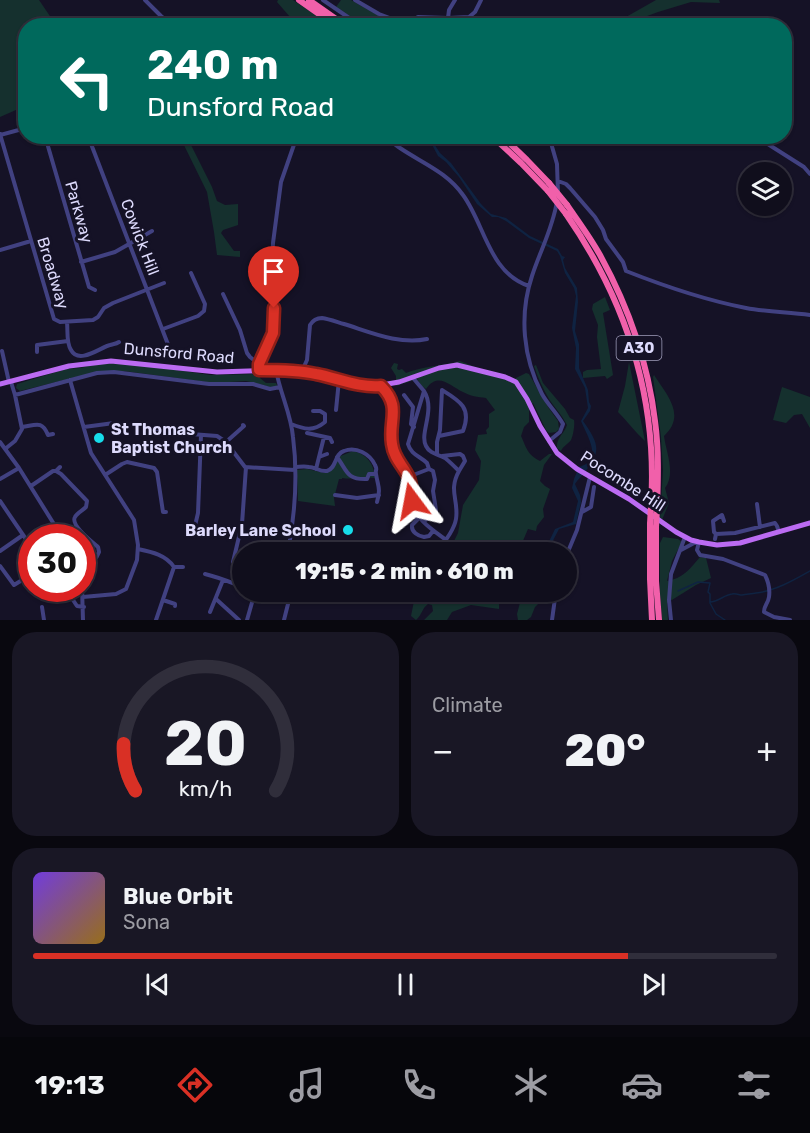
<!DOCTYPE html>
<meta charset="utf-8">
<style>
:root{--surface:#100e1c;--page:#191725;--text:#f1f3f6;--muted:#9c9ca3;--line:#302e3b;--accent:#d93025}
body{margin:0;font-family:Rubik,sans-serif;background:var(--page);color:var(--text);height:100vh;display:flex;flex-direction:column;font-size:22px;white-space:nowrap}
*{box-sizing:border-box;margin:0}
p{font-size:20px;color:var(--muted)}
.icon{flex:none;width:33px;height:33px;fill:none;stroke:currentColor;stroke-width:2;stroke-linecap:round;stroke-linejoin:round}
.map{position:relative;height:620px;overflow:hidden}
.details{display:flex;flex-direction:column;gap:12px;padding:12px;background:#09080f;flex:1}
.details>*{flex:none}
.banner{position:absolute;left:18px;top:18px;width:774px;height:126px;border-radius:24px;box-shadow:0 2px 4px #0004,0 0 0 2px var(--line);background:#00695c;color:#fff;overflow:hidden}
.controls{position:absolute;left:738px;top:162px;display:grid;gap:12px}
.controls a{display:grid;place-items:center;width:54px;height:54px;border-radius:50%;background:var(--surface);box-shadow:0 2px 4px #0004,0 0 0 2px var(--line);font-size:30px}
.speed{position:absolute;left:18px;top:524px;display:flex;gap:12px;font-size:30px;font-weight:700;text-align:center}
.speed>*{display:grid;place-content:center;width:78px;height:78px;border-radius:50%;background:var(--surface);box-shadow:0 2px 4px #0004,0 0 0 2px var(--line);line-height:1}
.speed .limit{border:9px solid #d22;background:#fff;color:#111}
.pin{position:absolute;display:grid;place-items:center;width:51px;height:51px;color:#fff;margin:-62px -26px;border-radius:50% 50% 50% 0;rotate:-45deg;box-shadow:0 0 6px #0007}
.pin .icon{rotate:45deg}
.me{position:absolute;width:66px;margin:-33px;rotate:347deg;stroke-linejoin:round;filter:drop-shadow(0 0 4px #0008)}
.turn{display:flex;align-items:center;gap:21px;height:126px;padding:0 30px;font-size:27px}
.turn .icon{width:78px;height:78px;stroke-width:2.5}
.turn b{display:block;font-size:42px;line-height:51px}
.big{font-size:45px;font-weight:800;line-height:1.1}
.details .card{flex:1;display:flex;flex-direction:column;justify-content:center;gap:9px;min-width:0;padding:0 21px;border-radius:24px;background:var(--page)}
.details .dial{align-items:center;gap:0}
.dial svg{height:156px;overflow:visible;fill:none;stroke:var(--line);stroke-width:7;stroke-linecap:round;text-anchor:middle}
.dial text{fill:var(--text);stroke:none}
.song{display:flex;align-items:center;gap:18px}
.cover{width:72px;height:72px;border-radius:9px;background:linear-gradient(135deg,hsl(260 70% 55%),hsl(40 70% 35%))}
.played{height:6px;border-radius:3px;background:linear-gradient(90deg,var(--accent) 80%,var(--line) 80%)}
.keys{display:flex;justify-content:space-around;direction:ltr}
.heat{display:flex;justify-content:space-between;align-items:center;font-size:33px;direction:ltr}
.details .tiles{flex:1;display:grid;gap:12px;grid-template-columns:1fr 1fr}
.card:last-child{grid-column:span 2}
.trip{position:absolute;left:232px;top:542px;width:345px;height:60px;border-radius:30px;background:var(--surface);box-shadow:0 2px 4px #0004,0 0 0 2px var(--line);font-weight:800;line-height:60px;text-align:center}
.dock{display:flex;height:96px;justify-content:space-around;align-items:center;background:#06060b;color:var(--muted)}
.dock .icon{width:42px;height:42px}
.dock .selected{color:var(--accent)}
.dock b{font-size:27px;color:var(--text)}
.map>svg:first-child{display:block}
.green{fill:#15302e}
.water{fill:#0f2342}
.lines{fill:none;stroke-linecap:round;stroke-linejoin:round}
.stream{stroke:#0f2342;stroke-width:1.5}
.minor{stroke:#414181;stroke-width:4}
.major{stroke:#bb6bf2;stroke-width:5}
.highway{stroke:#f160aa;stroke-width:6}
.highway-bridge{stroke:#f160aa;stroke-width:6}
.route-casing{stroke:#8d1f18;stroke-width:15}
.route{stroke:#d93025;stroke-width:10}
.poi-dot{fill:#17ddeb;stroke:#151226;stroke-width:2}
.labels{text-anchor:middle;dominant-baseline:central;stroke-width:6;stroke-linejoin:round;paint-order:stroke}
.shield{fill:#151226;stroke:#a19ebc;stroke-width:1.5}
.shield-label{font-size:15px;font-weight:bold;fill:#dddafc}
.street-label{font-size:16px;fill:#dddafc;stroke:#151226}
.poi-label{font-size:16px;font-weight:bold;fill:#dddafc;stroke:#151226;text-anchor:start}
</style>
<div class="map">
<svg width="810" height="620" viewBox="0 0 810 620">
<rect width="100%" height="100%" fill="#151226"/>
<path class="green" d="M0 0H39L56 25 26 26 25 106 0 117Z
M278 0H293L330 25H297L277 2Z
M341 0H351L381 17 393 25H364L336 7Z
M656 0H719L720 3 691 2 658 12 623 25 596 26 611 20 626 17Z
M180 137H187L212 187 217 201 225 205 238 204V225L223 230 221 233 234 251H240V257L217 255 214 232 207 192Z
M605 297 610 310 603 313 613 375 607 379 605 376 583 378V372L587 370 601 369 597 337 598 325 592 309 593 304Z
M460 361 513 382 516 378 526 373 529 374 548 407 558 421 559 429 556 432 549 433 546 430 533 403 529 408V422L524 427 521 436C527 449 527 454 540 461L549 454H552L544 465 540 481 545 486 550 489 543 509 544 517 537 526 536 531 528 529 522 543 523 549 521 552H445L452 545 458 533 463 505 479 480 481 461 475 450 478 435 487 434 486 430 489 427V414L495 410 486 398C478 397 470 396 463 392 450 386 438 371 426 389L422 386 417 379 396 386V376L391 368 394 363 398 364 397 369 399 370 402 369 406 373C423 366 442 366 460 361Z
M629 362 645 441C635 432 627 421 618 412L625 386Z
M117 363 151 366 210 375 258 374 260 378 266 383H276L277 385 276 387H269L263 385 246 381 214 383 124 371 76 377 20 391 16 388 17 384 66 369 80 368 99 364Z
M536 365 543 383 565 409 570 418 574 420C575 425 573 436 571 440 568 444 563 446 561 451L557 448C556 438 564 434 567 425 562 415 555 408 549 399 543 389 538 378 534 366Z
M654 375C666 394 687 415 664 436 666 452 676 473 665 488L669 503 662 520H660L663 470 661 437 653 377Z
M782 387 810 397V428L802 414 794 415 786 423 773 420Z
M353 451C367 454 374 464 375 478 365 476 355 480 342 478V479H339L334 498 335 506 298 501 297 470 307 469 325 473 329 472 338 457Z
M663 537 678 539 682 542 672 561 667 581C682 579 691 568 700 557L706 558 711 578 696 585 667 603 668 620H662L660 595V543Z
M416 591H483L486 593 488 591H491L493 595 499 596V609L471 605 452 612 447 620H424L433 611 432 605 428 604C422 608 422 615 416 620L411 616Z
M523 591H546L544 598 535 607 531 617 527 620H518L517 614Z"/>
<path class="water" d="M410 137H414L419 143 422 142 421 138 427 137 431 139 440 153 451 163 481 204 491 214 506 218 530 236 558 249 562 256 565 257 563 260 565 268 577 288 578 302 575 331 579 344V368L588 390 589 402 591 406 590 411 583 421C599 444 602 451 584 473 581 477 578 479 575 484L580 495 581 502 576 524 559 529 547 552H544L555 529 573 522 578 501 572 488 574 479 579 467C604 460 587 436 581 421L588 408 585 388 575 369 576 348 572 328 576 296 574 288 565 273 560 256 557 251 529 238 506 221 498 217H492L485 211 477 204 459 177 446 162 438 156 429 139H425L423 141 422 145 418 146 413 142V141Z"/>
<g class="lines">
<path class="stream" d="M678 591 698 582 710 583 708 592 710 594V602C718 602 724 595 732 594 736 593 739 595 742 595 747 594 752 594 756 593 775 591 794 580 810 571
M710 603 716 614 725 620"/>
<path class="minor" d="M145 0 161 16 173 26
M323 0 361 26
M355 0 379 14 395 20 399 26
M469 17 478 26
M448 18 449 10 455 0
M395 20 410 18 411 20
M472 24 473 26
M401 26 418 17 448 18 469 17 475 12 481 0
M0 134 54 319 60 322 93 320 98 317 104 308 113 303 164 283
M0 135 26 128
M45 136 89 287 95 290
M88 136 169 347
M385 136C390 140 395 145 400 148 422 163 447 172 463 195 485 225 489 273 529 286
M549 136 557 164 558 194
M755 136 804 167 810 174
M558 181 566 184 570 188 595 217 603 230 606 239 623 262 626 271C664 286 705 300 746 308 767 312 789 312 810 315
M0 250 31 241
M81 262 115 252 152 231
M223 294 240 330 247 353 250 357 259 364
M67 322C68 330 66 343 71 350 79 365 101 347 110 345 113 344 116 344 119 342
M163 329 198 316 204 311 205 304 191 273
M2 351 9 382
M37 352V345L68 341
M259 370V364L271 338 274 327V308L272 285 273 243 281 182 297 136
M276 370C280 393 291 414 293 437 298 475 295 514 288 552
M302 371 307 360 310 325C313 320 316 318 322 318 329 319 337 322 344 324 370 332 399 345 427 339
M413 378 424 391 408 444C411 455 420 456 427 463L429 469 433 471 435 480 433 491 436 510 434 514 424 521
M70 380 91 453 134 520 138 545 137 560 126 589 116 594 83 597
M11 382 15 395 97 373 114 372 209 384H253L270 389 280 387
M381 386C401 406 389 419 392 442 394 460 403 465 409 480 412 488 411 495 412 502 416 520 433 530 446 540
M424 391C436 410 419 433 426 446 430 454 438 454 445 458 450 462 455 467 459 471 448 491 459 500 456 519 454 531 444 543 436 552
M404 395 413 407 411 424 414 427
M336 410 339 380
M291 424C304 429 313 432 325 422V414L320 411H313
M22 427C36 425 42 420 48 435L53 434
M84 427 114 423 178 433 217 436 226 442 245 467 295 470
M307 433 330 438 332 442
M549 441 560 432 563 424C557 413 548 405 542 394 523 358 519 315 532 276 540 251 553 228 557 201
M0 442 19 468 62 537
M226 442 244 426 243 425
M5 449 15 441 22 429 15 395
M437 454V442L440 430 442 390C460 401 472 408 463 431L439 436
M442 456 460 454 463 456 465 461 459 471
M319 457 327 454
M337 457C347 470 346 480 367 479L369 474H376
M295 467C299 467 304 466 309 467 315 467 320 472 327 471 337 468 334 454 344 451 356 446 370 454 375 465 378 471 375 468 376 474 378 487 381 488 377 502
M316 469 324 437
M56 471 61 474 87 501 86 507C83 510 77 513 75 517 70 525 92 542 98 547L99 552C97 558 90 566 82 568
M105 475 122 464 127 462 154 468 157 472 163 512H166
M408 477 429 469
M0 479 19 468
M31 486 53 471H56L60 467
M335 495 357 498 379 495
M407 498 410 509 417 520
M0 501 32 548
M757 504 760 527
M582 512 591 507 594 487
M420 517 412 525C411 532 418 536 424 537L429 536 433 531
M198 531 194 530 198 513 201 435
M716 534 714 532 713 521 722 515 724 521
M715 539 716 534 735 533 775 523 777 526 779 532
M699 542 697 550 700 555 723 559 765 575C768 581 770 590 769 597 768 604 764 605 764 612L774 617 790 620
M138 549C152 552 166 555 174 567L156 620
M681 550 696 542
M0 551 23 535
M567 554 577 530 590 477
M236 563 233 562 242 524 246 467
M0 566 14 585 32 574
M174 567H183
M205 574C218 577 230 582 243 587
M82 588 83 620
M83 591C77 592 73 594 73 600L77 606 84 607
M253 591 270 597 277 596 291 591 308 594 321 593 329 591 347 600 355 601 359 597 361 591
M216 599 239 620
M163 600 175 604V606
M42 607 44 620
M210 612 223 580
M247 620 255 592
M284 620 291 592
M552 620 556 591
M671 620 669 600 671 574 685 537"/>
<path class="major" d="M0 384 69 366 111 361 217 372 276 370 302 371 322 375 350 383 376 386 399 382 439 368 457 365 505 377 516 382 527 399 540 426 557 453 577 469 629 499 676 532 691 540 699 542 717 545 740 543 810 523"/>
<path class="highway" d="M299 0 336 26
M309 0 346 26
M492 136 521 163 548 191
M502 136 527 160 549 183
M567 205C578 221 590 237 600 255 628 306 648 363 655 421 659 450 658 479 657 509
M566 214C627 302 658 398 651 506
M650 524V579L652 620
M656 527V581L659 620"/>
<path class="highway-bridge" d="M549 183 567 205
M548 191 566 214
M650 524 651 506
M656 527 657 509"/>
</g>
<g class="lines">
<g class="route-casing">
<path id="route" d="M274 308 273 333 259 364V370C278 370 298 370 316 374 338 378 358 388 381 386 402 407 388 420 392 444 394 459 403 465 409 478 412 486 412 493 412 501"/>
</g>
<use href="#route" class="route"/>
</g>
<g class="poi-dot">
<circle cx="99" cy="438" r="6"/>
<circle cx="348" cy="530" r="6"/>
</g>
<g class="labels">
<rect class="shield" x="616.5" y="336" width="45" height="24" rx="4.5"/>
<g class="shield-label">
<text x="639" y="348">A30</text>
</g>
<g class="street-label">
<text transform="translate(79 212) rotate(74)">Parkway</text>
<text transform="translate(140 237) rotate(69)">Cowick Hill</text>
<text transform="translate(53 273) rotate(73)">Broadway</text>
<text transform="translate(179 353) rotate(5)">Dunsford Road</text>
<text transform="translate(623 481) rotate(33)">Pocombe Hill</text>
</g>
<g class="poi-label">
<text x="111" y="429">St Thomas<tspan x="111" dy="18">Baptist Church</tspan></text>
<text x="336" y="530" text-anchor="end">Barley Lane School</text>
</g>
</g>
</svg>
<div class="controls">
<a><svg class="icon" aria-label="layers" viewBox="0 0 24 24"><path d="M12 4l9 5-9 5-9-5zM3 14l9 5 9-5"/></svg></a>
</div>
<div class="speed"><div class="limit">30</div></div>
<div class="pin" style="left:274px;top:308px;background:#d93025"><svg class="icon" aria-label="arrive" viewBox="0 0 24 24"><path d="M6 21V4h12l-3 4 3 4H6"/></svg></div>
<svg class="me" style="left:412px;top:501px" viewBox="-20 -20 40 40"><path d="M0-17L14 15 0 8-14 15z" fill="#d93025" stroke="#fff" stroke-width="4"/></svg>
<div class="trip">19:15 · 2 min · 610 m</div>
<div class="banner">
<div class="turn"><svg class="icon" aria-label="left" viewBox="0 0 24 24"><path d="M17 20v-9H6M10 6l-5 5 5 5"/></svg><div><b>240 m</b>Dunsford Road</div></div>
</div>
</div>
<section class="details">
<div class="tiles">
<div class="card dial"><svg viewBox="0 0 100 80">
<path d="M14 69A42 42 0 1 1 86 69"/>
<path d="M14 69A42 42 0 0 1 8 45" stroke="#d93025"/>
<text x="50" y="56" font-size="32" font-weight="700">20</text>
<text x="50" y="72" font-size="11">km/h</text>
</svg></div>
<div class="card"><p>Climate</p>
<div class="heat"><a>−</a><b class="big">20°</b><a>+</a></div>
</div>
<div class="card">
<div class="song"><i class="cover"></i><div><b>Blue Orbit</b><p>Sona</p></div></div>
<div class="played"></div>
<div class="keys"><svg class="icon" aria-label="previous" viewBox="0 0 24 24"><path d="M18 5L8 12l10 7zM5 5v14"/></svg><svg class="icon" aria-label="pause" viewBox="0 0 24 24"><path d="M8 5v14M16 5v14"/></svg><svg class="icon" aria-label="next" viewBox="0 0 24 24"><path d="M6 5l10 7-10 7zM19 5v14"/></svg></div>
</div>
</div>
</section>
<nav class="dock">
<b>19:13</b>
<svg class="icon selected" aria-label="directions" viewBox="0 0 24 24"><path d="M12 3l9 9-9 9-9-9zM9 14v-3h6M13 9l2 2-2 2"/></svg>
<svg class="icon" aria-label="music" viewBox="0 0 24 24"><path d="M9 18V5l10-2v13"/><circle cx="6" cy="18" r="3"/><circle cx="16" cy="16" r="3"/></svg>
<svg class="icon" aria-label="phone" viewBox="0 0 24 24"><path d="M5 4h4l2 5-3 2q2 4 5 5l2-3 5 2v4C11 20 4 13 5 4z"/></svg>
<svg class="icon" aria-label="climate" viewBox="0 0 24 24"><path d="M12 3v18M4 7l16 10M4 17L20 7"/></svg>
<svg class="icon" aria-label="car" viewBox="0 0 24 24"><path d="M5 17H2v-5l4-1 3-4h7l3 4 3 1v5h-3M9 17h6M6 11h13"/><circle cx="7" cy="17" r="2"/><circle cx="17" cy="17" r="2"/></svg>
<svg class="icon" aria-label="filters" viewBox="0 0 24 24"><path d="M4 7h16M4 17h16"/><circle cx="9" cy="7" r="2"/><circle cx="15" cy="17" r="2"/></svg>
</nav>
